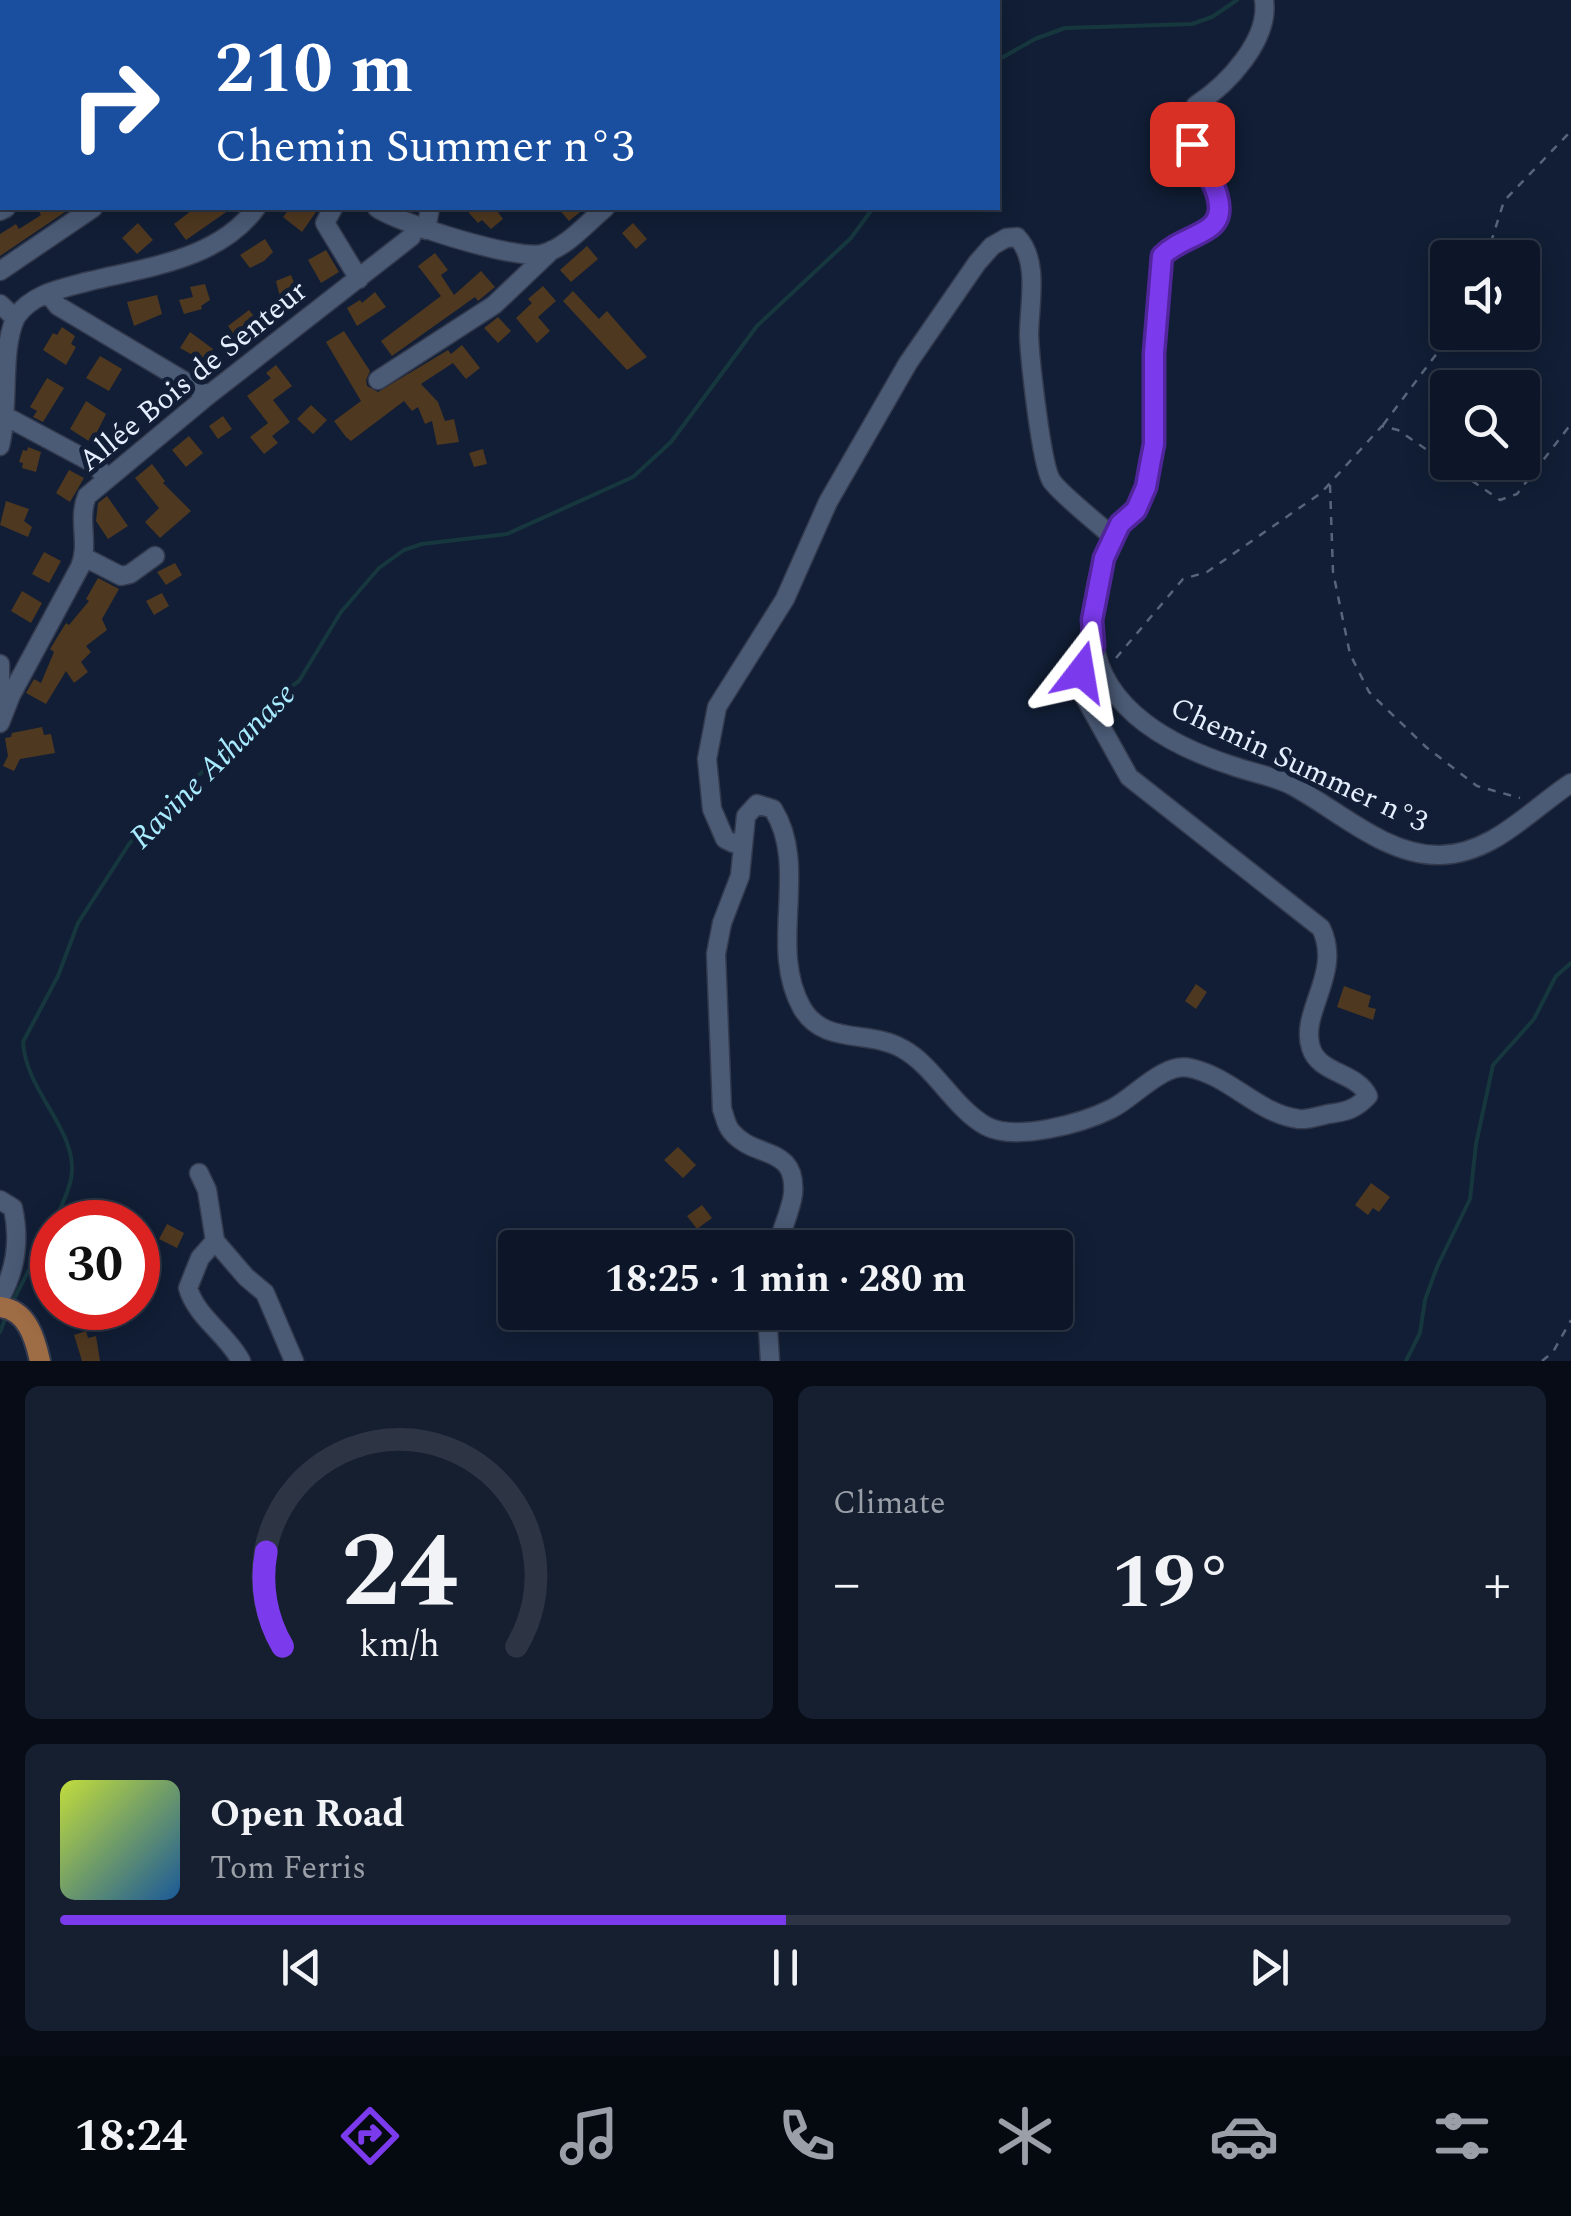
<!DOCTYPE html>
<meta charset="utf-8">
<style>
:root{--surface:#0d1628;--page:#161f30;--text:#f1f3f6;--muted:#9a9fa8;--line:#2d3545;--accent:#7c3aed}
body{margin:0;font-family:Spectral,serif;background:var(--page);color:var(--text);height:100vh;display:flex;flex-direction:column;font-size:38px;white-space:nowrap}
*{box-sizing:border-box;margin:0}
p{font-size:32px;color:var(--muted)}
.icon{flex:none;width:55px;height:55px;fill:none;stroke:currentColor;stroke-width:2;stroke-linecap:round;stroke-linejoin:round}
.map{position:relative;height:1361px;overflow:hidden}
.drawer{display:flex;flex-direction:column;gap:25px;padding:25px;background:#070c16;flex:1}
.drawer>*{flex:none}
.top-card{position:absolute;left:0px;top:0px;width:1000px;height:210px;box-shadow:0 5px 25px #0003,0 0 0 2px var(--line);background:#1a4fa0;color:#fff;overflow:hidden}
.tools{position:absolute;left:1430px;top:240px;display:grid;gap:20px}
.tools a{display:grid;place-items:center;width:110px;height:110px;border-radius:10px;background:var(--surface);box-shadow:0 5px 25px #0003,0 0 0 2px var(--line);font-size:50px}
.speed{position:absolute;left:30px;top:1200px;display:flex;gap:20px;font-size:50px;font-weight:700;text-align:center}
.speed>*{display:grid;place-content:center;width:130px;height:130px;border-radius:50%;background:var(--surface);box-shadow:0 5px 25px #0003,0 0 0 2px var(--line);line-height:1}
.speed .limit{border:15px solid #d22;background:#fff;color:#111}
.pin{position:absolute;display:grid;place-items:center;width:85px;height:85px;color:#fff;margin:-42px;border-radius:20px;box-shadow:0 5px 15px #0006}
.me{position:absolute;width:110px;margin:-55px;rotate:14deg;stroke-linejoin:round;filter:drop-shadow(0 0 8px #0008)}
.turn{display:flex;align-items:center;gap:35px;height:210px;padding:0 50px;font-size:45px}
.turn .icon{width:130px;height:130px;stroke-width:2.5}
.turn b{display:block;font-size:70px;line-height:85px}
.big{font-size:75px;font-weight:700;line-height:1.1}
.drawer .card{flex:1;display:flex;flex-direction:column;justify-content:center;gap:15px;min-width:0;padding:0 35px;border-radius:15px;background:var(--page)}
.drawer .dial{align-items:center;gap:0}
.dial svg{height:260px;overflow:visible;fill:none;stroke:var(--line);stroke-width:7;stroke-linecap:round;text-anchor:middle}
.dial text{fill:var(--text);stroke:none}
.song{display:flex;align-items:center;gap:30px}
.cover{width:120px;height:120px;border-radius:15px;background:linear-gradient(135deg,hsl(70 70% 55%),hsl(210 70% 35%))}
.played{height:10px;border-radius:5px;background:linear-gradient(90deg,var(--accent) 50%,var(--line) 50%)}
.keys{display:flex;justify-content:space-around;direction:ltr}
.heat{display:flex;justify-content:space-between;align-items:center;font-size:55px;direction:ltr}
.drawer .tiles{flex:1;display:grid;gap:25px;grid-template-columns:1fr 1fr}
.card:last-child{grid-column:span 2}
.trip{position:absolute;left:498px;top:1230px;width:575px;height:100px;border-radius:10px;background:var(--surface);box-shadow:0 5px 25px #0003,0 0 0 2px var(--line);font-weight:700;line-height:100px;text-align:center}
.tabs{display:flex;height:160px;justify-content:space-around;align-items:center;background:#050910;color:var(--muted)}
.tabs .icon{width:70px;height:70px}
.tabs .current{color:var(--accent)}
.tabs b{font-size:45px;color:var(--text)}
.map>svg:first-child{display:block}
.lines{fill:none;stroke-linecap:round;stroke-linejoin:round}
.stream{stroke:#17373f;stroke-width:4}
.building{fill:#4f3820}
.minor-casing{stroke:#333a4e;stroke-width:21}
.major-casing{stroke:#333a4e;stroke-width:24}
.path{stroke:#586479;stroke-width:2.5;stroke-dasharray:8 8;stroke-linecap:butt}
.minor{stroke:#4b5b76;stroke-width:18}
.major{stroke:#9e6c45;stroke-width:20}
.route-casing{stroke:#51269a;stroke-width:25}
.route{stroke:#7c3aed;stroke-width:18}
.labels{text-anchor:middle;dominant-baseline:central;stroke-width:10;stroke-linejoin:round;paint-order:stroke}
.street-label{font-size:30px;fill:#e4eefe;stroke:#111e35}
.water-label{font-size:32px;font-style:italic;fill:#a9ebfe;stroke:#111e35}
</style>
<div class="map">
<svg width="1571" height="1361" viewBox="0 0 1571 1361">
<rect width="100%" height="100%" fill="#111e35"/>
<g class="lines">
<path class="stream" d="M998 60 1035 39 1065 28 1192 24 1212 17 1237 0
M54 1222C60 1209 68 1194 71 1179 80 1131 26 1094 23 1042L58 976 78 923 129 844 151 819 239 738 262 707 299 681 341 612 379 568 404 550 422 544 507 534 633 477 671 442 757 326 851 238 873 208
M13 1301 52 1225
M0 1332 7 1314
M1406 1361 1420 1333 1425 1300 1437 1267 1470 1199 1476 1144 1493 1065 1534 1019 1556 976 1571 963"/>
</g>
<path class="building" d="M37 208H71L0 256V234L16 224 19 229 41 215Z
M195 208H232L186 240 174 224Z
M290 208H309L316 212 302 232 283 217Z
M471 208H495L503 219 491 229 482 220 478 223 469 213Z
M558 208H585L569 221Z
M138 223 153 240 137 254 122 238Z
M633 223 647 239 636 249 622 233Z
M265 239 273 252 264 261 250 268 240 255Z
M587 246 598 259 571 282 560 270Z
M326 250 339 272 321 283 308 260Z
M435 253 448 270 441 275 454 295 481 271 495 287 478 301 475 297 392 356 381 341 441 296 418 266Z
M291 275 300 298 282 305 276 281Z
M205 284 210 300 201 306 202 309 184 314 179 300 193 297 190 287Z
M543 286 556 301 538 317 550 331 537 343 516 318 532 303 528 299Z
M573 291 599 319 607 311 647 357 627 370 563 301Z
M375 292 386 307 357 326 347 308 360 300 362 303Z
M157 295 162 314 134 326 127 302Z
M249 310 260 324 253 330 255 332 240 343 228 326Z
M498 317 511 331 498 343 484 328Z
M62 327 75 336 71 344 76 347 66 365 43 350 53 333 57 335Z
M344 331 370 371 366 380 367 386 378 392 448 350 451 354 462 345 480 368 466 379 453 363 421 384 438 402 445 421 454 419 459 442 437 445 432 421 425 424 418 407 412 411 404 401 351 441 346 437 334 421 361 401 326 342Z
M190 332 213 349 205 362 180 348Z
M100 356 122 369 109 391 86 378Z
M276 365 292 386 273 400 290 422 272 436 278 443 264 454 250 437 268 423 247 396 271 378 266 373Z
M47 378 64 388 43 422 33 417 37 411 30 407Z
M167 390 179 404 160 415 151 404Z
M86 401 106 414 98 430 105 435 98 447 70 429Z
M311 405 327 420 313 434 297 419Z
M223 416 232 429 218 439 209 426Z
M189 436 203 453 186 467 172 450Z
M28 447 41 452 36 472 22 468 23 463 19 462 23 450 27 451Z
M483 449 487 464 474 467 469 453Z
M152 464 165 481 163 483 191 511 160 538 145 522 159 508 135 478Z
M69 470 84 478 70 502 56 493Z
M107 496 128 526 108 539 96 521 98 503Z
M6 501 29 509 24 521 32 527 28 537 0 525Z
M44 552 61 561 49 583 32 574Z
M175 563 182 575 166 585 157 572Z
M98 578 119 589 102 619 107 630 86 646 91 652 81 662 88 672 74 683 66 671 46 704 26 693 34 679 41 683 54 652 50 649 66 623 69 625 89 601 86 599Z
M22 591 42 603 31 623 11 611Z
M162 593 169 606 154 615 146 601Z
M42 727 44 735 51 734 55 753 20 759 14 771 3 766 8 756 5 738 11 737 12 733Z
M1196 984 1207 992 1196 1009 1185 1001Z
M1344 986 1371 996 1368 1007 1376 1009 1373 1020 1337 1007Z
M678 1147 696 1165 683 1178 664 1160Z
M1371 1183 1390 1197 1379 1212 1373 1208 1368 1215 1355 1205Z
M702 1205 712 1218 697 1229 687 1216Z
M167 1224 184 1233 177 1248 159 1239Z
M86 1331 88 1338 96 1336 100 1361H82L74 1335Z"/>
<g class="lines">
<g class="minor-casing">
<path id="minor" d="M251 0 252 2
M823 0 825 2
M1264 0C1270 40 1227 85 1196 105 1192 119 1188 130 1192 144 1199 165 1233 202 1215 223 1203 237 1177 242 1162 256 1155 298 1154 341 1154 384 1153 419 1157 456 1145 489 1138 510 1129 511 1120 526 1099 558 1089 604 1094 642 1103 711 1174 747 1233 766 1253 773 1273 776 1291 785 1337 809 1385 856 1440 855 1493 854 1530 810 1571 783
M133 2 137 0
M470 2V0
M884 2 891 0
M333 208 325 223 359 279
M377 208C401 224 515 260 542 254 566 248 587 223 605 208
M0 211 6 208
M426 230 430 208
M0 271 93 208
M48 293 58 306 201 391 206 397
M0 304 15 318
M378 380 494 305 552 250
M5 416 93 463 107 478
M0 446C10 406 0 350 16 317 32 293 64 288 90 281 148 267 219 259 256 208
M84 557 121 576 130 574 155 556
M0 664V686
M0 688 11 695 80 567C90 543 77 520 87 496L206 397 411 237 416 227
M0 723 11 695
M743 842 733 843 725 839 712 809 707 759 717 707 785 599 828 502 908 363 977 263 992 246 1006 238 1017 237C1040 261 1029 305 1029 335 1030 360 1041 462 1051 480 1059 493 1100 525 1114 538
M199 1173 207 1190 215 1241 246 1277 265 1293 294 1361
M0 1200 13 1208C20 1240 16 1270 0 1298
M215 1241 200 1258 188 1288C197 1318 227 1334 241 1361
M777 1248C781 1230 791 1211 793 1194 797 1144 754 1160 731 1131 726 1125 725 1117 722 1109L716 954 722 923 740 876 746 816 757 804 773 809C810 868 767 946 802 1008 824 1046 869 1029 903 1049 934 1066 954 1108 986 1126 1016 1142 1083 1123 1111 1109 1134 1098 1163 1062 1190 1068 1232 1077 1258 1114 1299 1119 1308 1120 1319 1116 1328 1114 1346 1112 1356 1109 1368 1096 1357 1072 1319 1074 1311 1048 1299 1012 1343 973 1321 928L1129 777 1084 696 1081 672 1094 646
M767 1312 770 1361"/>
</g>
<g class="major-casing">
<path id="major" d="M0 1307C27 1310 35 1338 40 1361"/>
</g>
<path class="path" d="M1486 258 1504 201 1571 131
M1383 425 1453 332
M1330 485 1333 572 1350 654 1369 692 1426 747 1477 786 1520 798
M1116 658 1183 579 1207 572 1321 493 1382 426 1398 430 1500 500 1517 494 1571 424
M1542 1361 1553 1352 1571 1320"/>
<use href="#minor" class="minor"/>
<use href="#major" class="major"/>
</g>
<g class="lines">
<g class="route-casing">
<path id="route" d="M1081 672 1094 646 1092 620 1104 558 1120 524 1136 510 1146 487 1150 465 1154 444V353L1162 256C1176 242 1193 239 1209 228 1236 210 1202 165 1192 144"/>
</g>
<use href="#route" class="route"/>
</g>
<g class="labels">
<g class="street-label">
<text transform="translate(193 376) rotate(-39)">Allée Bois de Senteur</text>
<text transform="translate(1299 765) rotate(25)">Chemin Summer n°3</text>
</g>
<g class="water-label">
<text transform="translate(213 766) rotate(-45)">Ravine Athanase</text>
</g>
</g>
</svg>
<div class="tools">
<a><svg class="icon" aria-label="sound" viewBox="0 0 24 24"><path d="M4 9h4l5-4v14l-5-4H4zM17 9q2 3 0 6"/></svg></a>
<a><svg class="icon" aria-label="search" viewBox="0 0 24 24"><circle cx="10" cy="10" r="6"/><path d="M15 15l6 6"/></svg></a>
</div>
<div class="speed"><div class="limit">30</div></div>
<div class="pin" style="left:1192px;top:144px;background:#d93025"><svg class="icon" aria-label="arrive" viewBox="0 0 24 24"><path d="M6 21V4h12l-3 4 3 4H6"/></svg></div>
<svg class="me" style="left:1081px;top:672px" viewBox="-20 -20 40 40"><path d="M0-17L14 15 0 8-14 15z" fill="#7c3aed" stroke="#fff" stroke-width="4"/></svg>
<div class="trip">18:25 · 1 min · 280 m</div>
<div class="top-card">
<div class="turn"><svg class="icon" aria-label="right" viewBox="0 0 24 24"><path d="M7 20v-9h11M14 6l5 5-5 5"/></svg><div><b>210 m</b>Chemin Summer n°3</div></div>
</div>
</div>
<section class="drawer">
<div class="tiles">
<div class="card dial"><svg viewBox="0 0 100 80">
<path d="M14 69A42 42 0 1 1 86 69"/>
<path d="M14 69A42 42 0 0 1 9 40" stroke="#7c3aed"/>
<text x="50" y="56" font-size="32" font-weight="700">24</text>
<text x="50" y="72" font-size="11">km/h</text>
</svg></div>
<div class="card"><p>Climate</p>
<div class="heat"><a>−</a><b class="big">19°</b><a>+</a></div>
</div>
<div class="card">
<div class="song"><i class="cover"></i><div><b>Open Road</b><p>Tom Ferris</p></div></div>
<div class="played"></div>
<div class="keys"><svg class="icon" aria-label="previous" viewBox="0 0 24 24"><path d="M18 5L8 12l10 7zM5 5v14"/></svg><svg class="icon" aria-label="pause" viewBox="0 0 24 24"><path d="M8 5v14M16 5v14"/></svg><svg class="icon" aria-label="next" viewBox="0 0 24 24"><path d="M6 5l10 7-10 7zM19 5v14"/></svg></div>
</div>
</div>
</section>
<nav class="tabs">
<b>18:24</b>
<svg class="icon current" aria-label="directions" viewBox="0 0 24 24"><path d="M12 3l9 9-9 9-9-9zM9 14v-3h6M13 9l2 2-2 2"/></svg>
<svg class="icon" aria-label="music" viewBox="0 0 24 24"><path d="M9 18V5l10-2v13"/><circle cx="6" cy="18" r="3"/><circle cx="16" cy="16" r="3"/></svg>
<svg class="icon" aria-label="phone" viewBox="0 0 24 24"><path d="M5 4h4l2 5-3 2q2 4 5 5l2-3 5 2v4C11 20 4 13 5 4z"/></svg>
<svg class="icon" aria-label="climate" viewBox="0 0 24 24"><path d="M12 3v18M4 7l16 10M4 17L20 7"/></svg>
<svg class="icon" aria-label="car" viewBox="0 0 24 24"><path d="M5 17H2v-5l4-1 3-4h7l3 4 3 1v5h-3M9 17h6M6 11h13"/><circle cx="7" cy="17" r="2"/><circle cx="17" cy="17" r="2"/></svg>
<svg class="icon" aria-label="filters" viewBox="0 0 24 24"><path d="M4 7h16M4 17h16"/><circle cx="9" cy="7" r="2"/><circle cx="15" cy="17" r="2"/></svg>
</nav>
